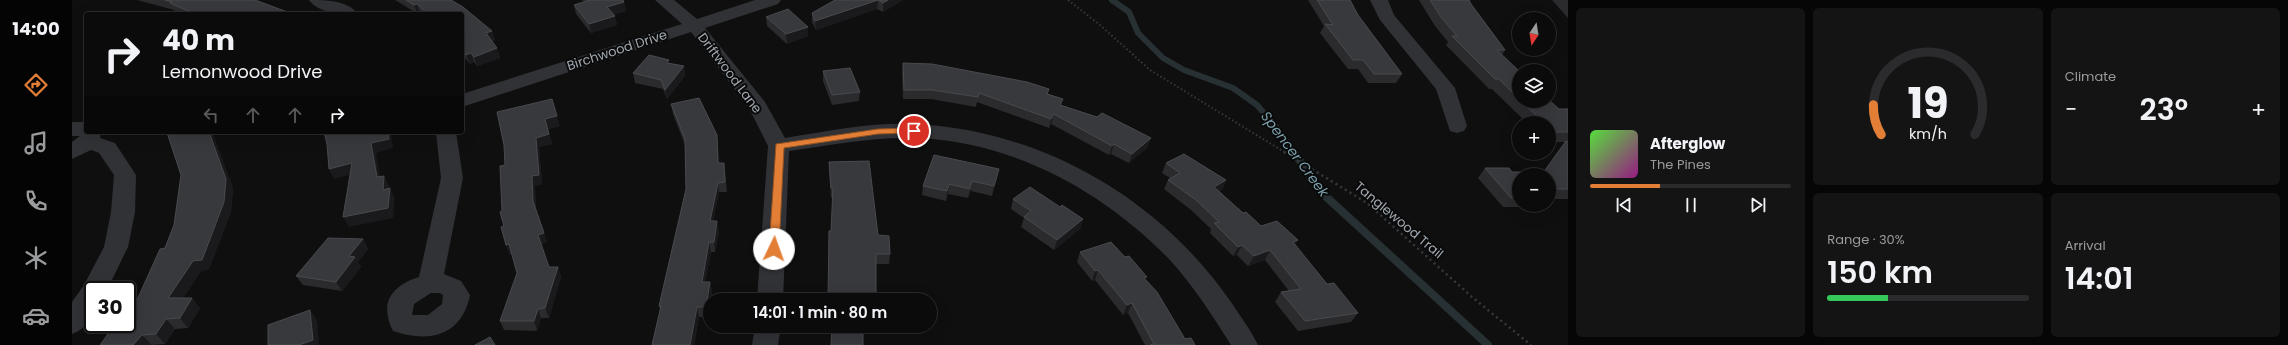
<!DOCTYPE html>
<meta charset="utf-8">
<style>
:root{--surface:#0b0b0c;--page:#141415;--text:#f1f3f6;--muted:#9a9b9d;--line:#2b2b2d;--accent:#e27e35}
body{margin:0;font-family:Poppins,sans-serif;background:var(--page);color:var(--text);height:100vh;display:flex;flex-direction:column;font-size:15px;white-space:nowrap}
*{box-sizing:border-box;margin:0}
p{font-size:13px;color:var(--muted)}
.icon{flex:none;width:22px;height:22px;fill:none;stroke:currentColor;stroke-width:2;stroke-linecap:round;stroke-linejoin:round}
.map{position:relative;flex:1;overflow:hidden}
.drawer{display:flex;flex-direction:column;gap:8px;padding:8px;background:#060607;width:720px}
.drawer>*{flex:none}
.banner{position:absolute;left:12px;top:12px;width:380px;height:122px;border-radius:4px;box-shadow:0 4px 16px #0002,0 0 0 1px var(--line);background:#0b0b0c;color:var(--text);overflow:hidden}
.needle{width:26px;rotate:192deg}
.tools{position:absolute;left:1440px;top:12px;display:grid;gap:8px}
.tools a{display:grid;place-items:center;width:44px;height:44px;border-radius:50%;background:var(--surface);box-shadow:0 4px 16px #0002,0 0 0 1px var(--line);font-size:20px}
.speed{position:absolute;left:12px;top:281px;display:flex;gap:8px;font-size:20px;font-weight:700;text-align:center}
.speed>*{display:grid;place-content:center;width:52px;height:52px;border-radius:50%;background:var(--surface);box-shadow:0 4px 16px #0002,0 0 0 1px var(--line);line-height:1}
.speed .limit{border:2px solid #111;border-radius:6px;background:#fff;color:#111}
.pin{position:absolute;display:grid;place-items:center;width:34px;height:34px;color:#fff;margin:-17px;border:2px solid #fff;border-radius:50%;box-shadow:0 1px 4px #0007}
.me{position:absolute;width:44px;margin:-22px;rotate:3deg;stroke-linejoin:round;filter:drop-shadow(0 0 3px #0008)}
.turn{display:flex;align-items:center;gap:14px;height:84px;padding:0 12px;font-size:18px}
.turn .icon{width:52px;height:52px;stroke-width:2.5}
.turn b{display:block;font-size:28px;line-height:34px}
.lanes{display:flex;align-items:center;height:38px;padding:0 12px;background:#0003;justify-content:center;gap:20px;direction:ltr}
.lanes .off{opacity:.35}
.big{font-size:30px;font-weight:600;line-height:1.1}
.drawer .tile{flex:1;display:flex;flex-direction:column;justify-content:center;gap:6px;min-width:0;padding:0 14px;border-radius:6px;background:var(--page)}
.drawer .dial{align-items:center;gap:0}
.dial svg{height:104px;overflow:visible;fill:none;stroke:var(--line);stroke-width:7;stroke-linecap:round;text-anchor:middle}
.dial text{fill:var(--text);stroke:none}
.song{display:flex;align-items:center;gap:12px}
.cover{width:48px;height:48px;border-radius:6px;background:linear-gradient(135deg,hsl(110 70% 55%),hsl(310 70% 35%))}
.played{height:4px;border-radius:2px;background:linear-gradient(90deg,var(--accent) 35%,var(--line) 35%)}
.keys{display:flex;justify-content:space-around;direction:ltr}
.heat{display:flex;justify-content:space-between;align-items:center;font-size:22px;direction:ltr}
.charge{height:6px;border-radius:3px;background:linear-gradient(90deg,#34c759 30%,var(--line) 0)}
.drawer .tiles{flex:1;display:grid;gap:8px;grid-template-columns:repeat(3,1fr)}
.tile:first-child{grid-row:span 2}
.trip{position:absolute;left:631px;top:293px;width:234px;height:40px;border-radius:20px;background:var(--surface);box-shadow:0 4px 16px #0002,0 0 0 1px var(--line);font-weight:600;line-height:40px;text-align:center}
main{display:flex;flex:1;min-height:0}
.tab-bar{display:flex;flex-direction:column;width:72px;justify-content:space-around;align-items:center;background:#040405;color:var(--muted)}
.tab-bar .icon{width:28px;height:28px}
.tab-bar .current{color:var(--accent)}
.tab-bar b{font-size:18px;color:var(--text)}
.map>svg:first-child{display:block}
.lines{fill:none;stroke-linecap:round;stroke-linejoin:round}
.stream-far1{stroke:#273032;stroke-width:6}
.stream{stroke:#273032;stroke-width:8}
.path-far1{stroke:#36393c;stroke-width:2;stroke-dasharray:1.5 2.5;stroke-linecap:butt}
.path{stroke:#36393c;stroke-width:2.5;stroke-dasharray:2 3.5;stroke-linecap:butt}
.street{fill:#303235;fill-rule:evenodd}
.wall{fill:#2b2b2e}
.shaded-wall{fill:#1a1a1c}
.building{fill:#38393c;stroke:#484a4e}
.route{fill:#e27e35;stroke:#935222}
.labels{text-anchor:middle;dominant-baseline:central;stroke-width:4;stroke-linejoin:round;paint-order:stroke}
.street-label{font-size:13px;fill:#a1a9b0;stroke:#0a0a0b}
.water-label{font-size:14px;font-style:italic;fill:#7a9ea9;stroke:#0a0a0b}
</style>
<main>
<nav class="tab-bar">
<b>14:00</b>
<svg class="icon current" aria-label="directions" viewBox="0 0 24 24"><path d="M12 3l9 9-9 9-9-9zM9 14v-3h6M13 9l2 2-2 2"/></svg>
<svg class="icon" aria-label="music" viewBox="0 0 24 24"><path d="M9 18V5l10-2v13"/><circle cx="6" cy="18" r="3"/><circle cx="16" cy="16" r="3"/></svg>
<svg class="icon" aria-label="phone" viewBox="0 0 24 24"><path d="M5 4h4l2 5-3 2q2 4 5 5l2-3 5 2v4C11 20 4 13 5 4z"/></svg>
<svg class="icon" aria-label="climate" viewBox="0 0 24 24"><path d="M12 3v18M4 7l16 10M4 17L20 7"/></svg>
<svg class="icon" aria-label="car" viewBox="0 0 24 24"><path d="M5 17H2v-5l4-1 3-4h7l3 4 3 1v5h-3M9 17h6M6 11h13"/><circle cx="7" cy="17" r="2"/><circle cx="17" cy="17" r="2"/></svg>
</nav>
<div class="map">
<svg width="1496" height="345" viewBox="0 0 1496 345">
<rect width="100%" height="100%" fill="#0f0f10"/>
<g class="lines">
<path class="stream-far1" d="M1040 0 1057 12 1066 33 1091 58 1112 70 1161 88 1185 105 1205 128 1222 153"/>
<path class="stream" d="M1222 152 1250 193 1416 345"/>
<path class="path-far1" d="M996 0 1028 25 1078 70 1214 153"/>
<path class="path" d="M1212 152 1295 203 1400 297 1459 345"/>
<path class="street" d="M237 0C253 0 276 0 286 14 270 14 247 14 237 0Z
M583 0H602L625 19 683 0H709L706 4 633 28 693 102 713 138C756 131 799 122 843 124 969 130 1087 198 1159 302 1168 316 1179 330 1186 345H1159C1140 315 1121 285 1097 259 1030 190 938 140 841 138 799 137 758 145 717 151L711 300H685L696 146 677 108 619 32 390 107V94L610 24Z
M1298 0H1316L1322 15 1383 88 1395 126 1392 131 1385 133 1378 131 1364 89 1308 20Z
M0 122H14V132H29L28 138 43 143 64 175 63 212 56 247 35 290H21C21 309 20 327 0 334V302L12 285 32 247 39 212 42 175 27 153 19 150 0 159V142L8 136H0Z
M364 132H384L391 178 372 274 389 281 398 295C390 337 355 343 321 331 307 303 319 286 347 277L369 178ZM359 293H368L371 295 370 304 356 315H340L342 304Z
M683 326H709L706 345H680Z"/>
</g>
<path class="wall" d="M65 0H183L218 14H108L103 12 102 10Z
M323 0H379L420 31 423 40 420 41 425 48 428 58 405 66 402 62 398 64 390 55V14H349L348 13 346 14Z
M510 0H551L552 2 554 11 542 14 545 25 519 33 504 14 502 5 512 2Z
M763 0H831L811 12 805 9 744 30 740 22V13Z
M1236 0H1278L1286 15 1330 74 1324 83H1296L1286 69H1276L1248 33 1252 26Z
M1347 0H1397L1399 4 1433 50 1430 55 1447 71V101H1477L1487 109H1496V142H1494H1496V199H1477V175H1447V205H1472L1470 207H1431L1406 178 1413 168 1440 172H1471L1486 151 1493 142H1477V123H1455L1420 89H1417L1374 45 1376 42 1363 26Z
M1480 0H1496V18Z
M694 17 736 27V36L715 44 695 26Z
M598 63 612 66 613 76 595 99 591 89 563 83 561 73Z
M831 63 976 94 991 99 989 105 1079 138 1075 148 1057 163 1039 154 1037 155 979 124 977 128 905 102 904 107 859 99H831L830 73Z
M751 71 788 92 787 101 760 105 751 81Z
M599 104 645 135 647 163 653 172 655 192H647L641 221 647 231 643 252H639L633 282H638L640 292 635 317H627L622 345H580L588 311 587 306 614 189 613 145 601 114Z
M425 112 488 126 476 129 480 144 467 147 470 184 463 186 464 211 475 242 469 244 477 267H486L489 277 477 318H469L465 331 432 330 428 321 445 273 440 254 438 255 434 245 430 211 433 165 432 145Z
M94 132H140L161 188 159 212 137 269 129 271 111 298H120L128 308 116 328 103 329 93 344 79 345H28L65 300 93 248 102 225 109 175Z
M757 162 818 254 817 264H804L759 231 761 198H759L757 172Z
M1094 163 1154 180 1150 190 1147 191 1171 213 1189 226 1226 240 1223 245 1255 284 1286 313 1279 322 1226 331 1203 302 1209 292 1217 291 1193 260 1176 266 1165 255 1161 256 1138 233 1139 229 1119 210 1092 189 1096 180 1098 178 1090 173Z
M925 178 920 196 899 191 896 198 876 194 874 201 850 195 851 186Z
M941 199 988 207 1011 219 1008 229 982 250 949 227 952 218 939 209Z
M291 239 296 249 286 262 289 267 270 291 231 285 224 276Z
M1008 252 1074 280 1113 339 1123 345H1073L1056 313 1051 315 1023 280 1020 281 1005 262Z
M760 326H804V327Z"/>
<path class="shaded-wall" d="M806 0 805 9 744 30 743 21Z
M816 0H831L811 12V3Z
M552 2 554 11 537 16 535 7Z
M345 4 348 13 346 14 342 5Z
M543 16 545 25 519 33 517 24Z
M736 27V36L715 44 714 34Z
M420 31 423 40 417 42 414 33Z
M425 48 428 58 405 66 402 57Z
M399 53 402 62 398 64 394 55Z
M612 66 613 76 595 99 593 90Z
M982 114 979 124 977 128 979 119Z
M485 116 488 126 476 129 480 144 467 147 470 184 463 186 464 211 461 201 460 176 464 138 473 119Z
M137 132H140L161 188 159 212 137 269 129 271 105 308 96 298 121 261Z
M316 132H318L319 133 321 148 304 153 310 187 305 177 299 143Z
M645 135 646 145 647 173 646 163Z
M1079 138 1075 148 1057 163 1060 154Z
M1042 144 1039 154 1037 155 1040 146Z
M280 163 285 173 262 179 257 169Z
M927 169 925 178 920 196 922 186Z
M312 176 317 186 316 200 311 190Z
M1154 180 1150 190 1138 197 1142 187Z
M900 181 899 191 896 198 898 189Z
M646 183 647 192 639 231 638 221Z
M877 184 876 194 874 201 875 191Z
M318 188 323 198 321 218 277 227 271 217Z
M1011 219 1008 229 982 250 985 240Z
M645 221 647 231 643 252 642 242Z
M472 233 475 242 469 245 466 235Z
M291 239 296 249 286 262 289 267 270 291 264 282 277 256Z
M1226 240 1221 249V242Z
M637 242 639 252 631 292 630 282Z
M437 244 440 254 438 255 434 245Z
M1170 245 1165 255 1161 256 1166 247Z
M1198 250 1193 260 1176 266 1182 256Z
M486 267 489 277 477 318 473 308Z
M1026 270 1023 280 1020 281 1023 271Z
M638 282 640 292 635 317 634 307Z
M120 298 128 308 116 328 108 318Z
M1060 303 1056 313 1051 315 1055 305Z
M625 307 627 317 622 345H618Z
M466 309 469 318 465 331 462 321Z
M238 310 245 320 247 345H227Z
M94 319 103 329 93 344 84 334Z
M70 335 79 344V345H61Z"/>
<path class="building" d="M93 0H183L218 13 216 14H123L98 3 100 2Z
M334 0H379L391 7 420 31 414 33 425 48 402 57 399 53 394 55 390 50V14H356L345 4 342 5Z
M517 0H551L552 2 535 7 543 16 517 24 502 5 518 0Z
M763 0H816L811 3 806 0 743 21 740 13Z
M1245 0H1278L1286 15 1330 74H1302L1291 60H1281L1253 24 1261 25Z
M1358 0H1397L1399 4 1433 50H1425L1447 71V99L1427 79H1423L1380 36H1385L1369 17Z
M716 9 736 27 714 34 694 17Z
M577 55 597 60 595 63 612 66 593 90 589 80 561 73Z
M831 63 860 64 955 82 977 89 975 94 991 99 988 105 1025 117 1030 113 1079 138 1060 154 1042 144 1040 146 982 114 979 119 907 93 906 97 860 90H832Z
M778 68 788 92 760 95 751 71Z
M627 98 645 135 646 163H652L653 182 646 183 638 221H645L642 242H637L630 282H638L634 307H625L618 345H580L589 306H587L614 189 613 139 599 104Z
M480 99 485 116 473 119 477 134 464 138 467 175 460 176 461 201 472 233 466 235 477 267H486L473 308 466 309 462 321H428L445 273 437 244 434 245 429 227 432 226 428 212 430 211 428 166 433 165 432 145 425 112Z
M1477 100 1487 109H1496V132H1481L1477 128V123H1472L1449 101H1477Z
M95 132H137L154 179 152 202 130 260 121 261 96 298H120L108 318 94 319 84 334 70 335 61 345H28L43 324H55V306L59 300H65L88 249 93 248 102 225 109 175Z
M252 132H316L317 139 299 143 305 177 312 176 311 190 318 188 316 208 271 217 280 163 257 169 255 144Z
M1494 141 1496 142V189H1477V175H1447V198H1439L1413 168H1437L1440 172H1472Z
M1112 154 1154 180 1142 187 1171 213 1174 212 1189 226 1205 221 1226 240 1221 242 1255 284 1262 283 1286 313 1233 321 1209 292 1229 289 1198 250 1182 256 1170 245 1166 247 1142 223 1147 222 1124 200 1096 180 1108 173 1094 163Z
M862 155 927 169 922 186 900 181 898 189 877 184 875 191 851 186Z
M797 161 806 235 817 236 818 254H804V300H756L757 231H759L761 188H759L757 162Z
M958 187 988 207 990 205 1011 219 985 240 952 217 959 211 941 199Z
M256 238 291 239 277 256 283 257 264 282 224 276Z
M1039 242 1053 257 1057 256 1075 277 1072 278 1085 292 1113 339 1119 338 1123 345H1078L1082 344 1060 303 1055 305 1026 270 1023 271 1008 252Z
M238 310 241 340 227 345H196V325Z
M760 326H791V345H759Z
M418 337 423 345H403Z"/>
<path class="route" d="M842 128 847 131 845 133 806 134 712 148 707 249 706 251H699L697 249 704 144 806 129Z"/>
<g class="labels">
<g class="street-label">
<text transform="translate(545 50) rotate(-18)">Birchwood Drive</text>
<text transform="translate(658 73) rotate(53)">Driftwood Lane</text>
<text transform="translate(1327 220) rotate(40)">Tanglewood Trail</text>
</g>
<g class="water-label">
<text transform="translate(1223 154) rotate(53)">Spencer Creek</text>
</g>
</g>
</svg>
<div class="tools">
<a><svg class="needle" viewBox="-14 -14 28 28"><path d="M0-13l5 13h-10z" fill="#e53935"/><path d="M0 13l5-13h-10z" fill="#9a9b9d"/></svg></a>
<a><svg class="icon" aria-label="layers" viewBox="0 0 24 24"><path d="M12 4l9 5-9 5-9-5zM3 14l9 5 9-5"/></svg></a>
<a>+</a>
<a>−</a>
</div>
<div class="speed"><div class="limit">30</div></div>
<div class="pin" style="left:842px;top:131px;background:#d93025"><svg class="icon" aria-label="arrive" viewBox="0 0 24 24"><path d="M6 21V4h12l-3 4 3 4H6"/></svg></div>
<svg class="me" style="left:702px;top:249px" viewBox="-20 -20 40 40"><circle r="19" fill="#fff"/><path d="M0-13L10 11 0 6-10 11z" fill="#e27e35"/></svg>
<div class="trip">14:01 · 1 min · 80 m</div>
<div class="banner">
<div class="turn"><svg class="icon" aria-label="right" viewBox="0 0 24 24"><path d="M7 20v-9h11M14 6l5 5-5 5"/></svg><div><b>40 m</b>Lemonwood Drive</div></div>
<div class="lanes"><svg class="icon off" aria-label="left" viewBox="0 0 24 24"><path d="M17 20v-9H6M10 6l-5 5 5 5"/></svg><svg class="icon off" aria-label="ahead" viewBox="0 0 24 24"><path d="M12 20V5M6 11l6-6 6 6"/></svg><svg class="icon off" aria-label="ahead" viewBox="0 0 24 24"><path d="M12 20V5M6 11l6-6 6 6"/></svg><svg class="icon" aria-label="right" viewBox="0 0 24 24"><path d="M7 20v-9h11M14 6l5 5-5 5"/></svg></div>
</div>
</div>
<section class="drawer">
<div class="tiles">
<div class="tile">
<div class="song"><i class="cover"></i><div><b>Afterglow</b><p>The Pines</p></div></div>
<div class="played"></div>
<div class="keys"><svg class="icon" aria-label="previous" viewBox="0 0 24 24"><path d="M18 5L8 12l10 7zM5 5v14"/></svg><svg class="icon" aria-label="pause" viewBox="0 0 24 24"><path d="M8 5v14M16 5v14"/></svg><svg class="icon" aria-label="next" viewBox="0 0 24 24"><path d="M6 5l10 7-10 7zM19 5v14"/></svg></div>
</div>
<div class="tile dial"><svg viewBox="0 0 100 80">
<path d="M14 69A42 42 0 1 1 86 69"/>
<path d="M14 69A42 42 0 0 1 8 46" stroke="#e27e35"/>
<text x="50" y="56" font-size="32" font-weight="700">19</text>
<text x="50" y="72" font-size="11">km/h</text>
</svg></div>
<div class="tile"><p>Climate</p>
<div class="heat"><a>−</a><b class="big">23°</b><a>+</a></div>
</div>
<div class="tile"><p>Range · 30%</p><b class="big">150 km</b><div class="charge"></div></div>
<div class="tile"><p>Arrival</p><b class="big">14:01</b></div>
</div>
</section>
</main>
